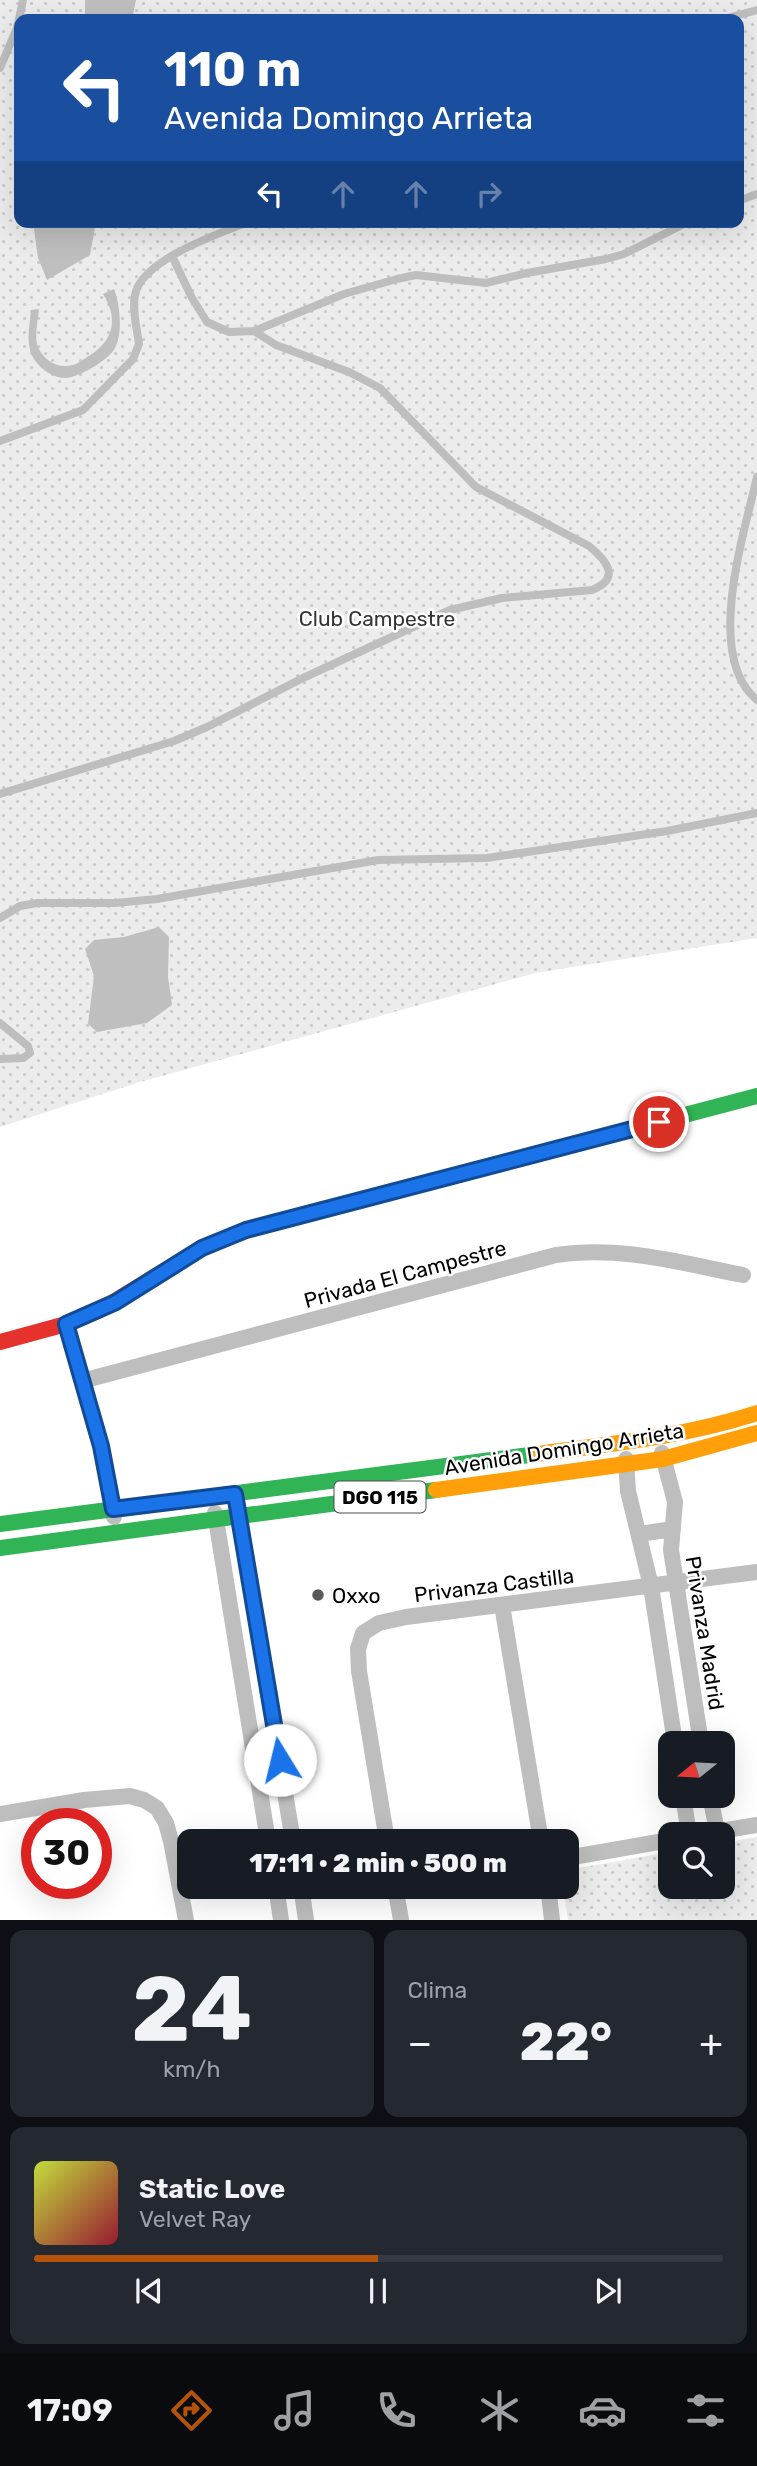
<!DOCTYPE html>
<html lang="es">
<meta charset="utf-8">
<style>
:root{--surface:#171b24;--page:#242831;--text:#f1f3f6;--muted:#9ea1a6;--line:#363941;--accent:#b45309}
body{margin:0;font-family:Rubik,sans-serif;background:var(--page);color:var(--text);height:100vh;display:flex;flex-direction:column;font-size:26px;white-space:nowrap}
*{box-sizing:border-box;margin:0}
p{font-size:23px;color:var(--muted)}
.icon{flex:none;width:38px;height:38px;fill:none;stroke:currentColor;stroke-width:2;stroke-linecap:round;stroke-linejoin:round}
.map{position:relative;height:1920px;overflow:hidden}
.panel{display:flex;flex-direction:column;gap:10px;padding:10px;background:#0d0f14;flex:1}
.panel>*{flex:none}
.banner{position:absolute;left:14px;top:14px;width:730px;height:214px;border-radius:14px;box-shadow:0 7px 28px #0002;background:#1a4fa0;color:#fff;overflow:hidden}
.needle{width:46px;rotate:252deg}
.fabs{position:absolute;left:658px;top:1731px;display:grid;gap:14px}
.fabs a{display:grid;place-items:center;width:77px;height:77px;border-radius:14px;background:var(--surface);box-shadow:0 7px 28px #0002;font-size:35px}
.speed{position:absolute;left:21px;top:1808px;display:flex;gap:14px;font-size:35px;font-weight:700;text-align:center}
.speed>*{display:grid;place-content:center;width:91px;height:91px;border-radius:50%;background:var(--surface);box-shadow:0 7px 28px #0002;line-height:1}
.speed .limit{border:10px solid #d22;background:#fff;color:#111}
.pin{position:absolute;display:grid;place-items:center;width:60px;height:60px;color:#fff;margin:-30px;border:4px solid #fff;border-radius:50%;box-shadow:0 2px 7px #0007}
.me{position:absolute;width:77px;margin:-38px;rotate:351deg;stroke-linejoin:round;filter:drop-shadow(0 0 5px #0008)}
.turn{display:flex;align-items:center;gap:24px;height:147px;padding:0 35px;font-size:32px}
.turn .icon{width:91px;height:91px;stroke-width:2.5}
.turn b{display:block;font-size:49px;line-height:60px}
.lanes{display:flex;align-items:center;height:66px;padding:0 35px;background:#0003;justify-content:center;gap:35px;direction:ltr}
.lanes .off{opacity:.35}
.big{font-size:52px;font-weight:800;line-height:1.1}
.panel .tile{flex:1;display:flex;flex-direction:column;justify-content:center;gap:10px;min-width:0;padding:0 24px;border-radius:14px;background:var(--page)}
.panel .dial{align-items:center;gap:0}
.dial b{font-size:91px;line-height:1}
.song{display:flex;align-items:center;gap:21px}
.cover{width:84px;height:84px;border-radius:10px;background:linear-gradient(135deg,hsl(70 70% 55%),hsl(350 70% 35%))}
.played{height:7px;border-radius:4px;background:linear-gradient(90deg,var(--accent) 50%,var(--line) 50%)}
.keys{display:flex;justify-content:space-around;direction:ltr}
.heat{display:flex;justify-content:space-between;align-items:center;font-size:38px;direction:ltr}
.panel .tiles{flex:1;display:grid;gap:10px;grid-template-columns:1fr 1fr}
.tile:last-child{grid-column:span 2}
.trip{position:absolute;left:177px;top:1829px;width:402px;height:70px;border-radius:14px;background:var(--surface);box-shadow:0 7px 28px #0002;font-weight:800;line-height:70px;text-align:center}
.dock{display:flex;height:112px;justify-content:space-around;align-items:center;background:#090b0e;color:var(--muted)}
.dock .icon{width:49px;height:49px}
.dock .active{color:var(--accent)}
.dock b{font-size:32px;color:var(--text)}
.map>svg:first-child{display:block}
.park{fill:url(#park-dots);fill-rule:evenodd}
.water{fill:#bfbfbf}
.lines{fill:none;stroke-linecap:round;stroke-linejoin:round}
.lane{stroke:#bebebe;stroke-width:8}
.street{stroke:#bebebe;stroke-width:16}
.fast{stroke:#30b455;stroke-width:16}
.slow{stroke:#ff9f0a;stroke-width:16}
.jam{stroke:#e5322d;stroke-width:16}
.route-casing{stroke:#114b97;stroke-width:18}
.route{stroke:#1a73e8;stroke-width:12}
.poi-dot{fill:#595959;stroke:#fff;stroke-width:2.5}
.labels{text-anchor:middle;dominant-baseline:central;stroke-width:5;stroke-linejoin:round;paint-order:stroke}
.shield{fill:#fff;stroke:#4c4c4c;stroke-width:2}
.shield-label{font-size:19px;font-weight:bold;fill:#000}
.park-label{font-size:21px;fill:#333;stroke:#fff}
.street-label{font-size:21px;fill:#000;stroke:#fff}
.poi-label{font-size:21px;fill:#000;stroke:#fff;text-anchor:start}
</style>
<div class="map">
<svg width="757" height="1920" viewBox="0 0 757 1920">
<defs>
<pattern id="park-dots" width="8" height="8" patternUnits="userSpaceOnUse" patternTransform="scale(1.75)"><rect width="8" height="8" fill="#ececec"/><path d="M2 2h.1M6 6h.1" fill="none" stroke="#c9c9c9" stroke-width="1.8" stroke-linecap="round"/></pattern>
</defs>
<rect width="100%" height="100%" fill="#fff"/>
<path class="park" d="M0 0H757V938L535 973 140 1082 0 1127ZM19 19H738V222H19Z
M757 1837V1920H568L563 1887 567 1886V1870L670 1852V1886H723V1843Z"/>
<path class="water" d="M85 0H136L132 19H85Z
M33 222H96L90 255 47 280 38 258Z
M114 289C120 304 123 333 115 348 109 360 78 378 65 378 51 378 35 365 31 353 26 339 30 324 31 310L39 309C38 320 34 338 38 347 44 361 58 369 73 365 78 364 82 360 87 357 112 342 120 321 103 294Z
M159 927 169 937 168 977 172 1005 147 1023 97 1032 88 1024 94 976 85 949 94 940 124 937Z"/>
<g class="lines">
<path class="lane" d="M724 19 757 10
M0 68 17 28 23 0
M738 201 757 194
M172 256 192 298 207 322 229 332 254 331 344 294 397 279 416 275 486 283 527 273 606 259 624 254 688 222
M0 441 83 410 133 359 139 344C137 329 132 310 135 295 141 260 218 234 248 222
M757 477C744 534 704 657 757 700
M0 794 174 741 207 727 303 678 450 610 502 598 592 590C622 578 606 560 589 546L476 487 380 388 349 372 276 345 254 331
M0 918 20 906 37 903H115L157 899 378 860 487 858 667 831 757 813
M0 1023 28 1046 30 1053 23 1058 0 1059"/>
<path class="street" d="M66 1324 101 1446 114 1517
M82 1381 556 1255C619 1245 681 1263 743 1275
M662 1453 675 1502 671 1550 701 1743
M626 1459 628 1491 651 1586 675 1743
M238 1509 293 1841
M215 1513 268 1841
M639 1534 673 1529
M502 1605 541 1841
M683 1796 689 1834
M710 1796 717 1831
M0 1814 84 1800 130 1796 144 1800 157 1808 166 1823 171 1841 186 1920
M703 1834 757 1825
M387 1841 359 1671 358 1649 363 1633 379 1623 406 1617 757 1572
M567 1858 670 1840
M276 1886 281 1920
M301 1886 306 1920
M395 1886 401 1920
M548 1886 552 1920"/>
<path class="fast" d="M388 1193 757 1096
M0 1524 537 1454
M0 1548 436 1490"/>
<path class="slow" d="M537 1454C611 1444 686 1436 757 1413
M436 1490 663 1459 757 1433"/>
<path class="jam" d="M0 1342 66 1324 100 1310 202 1248 246 1230 388 1193"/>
</g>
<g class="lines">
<g class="route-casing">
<path id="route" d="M280 1760 235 1494 113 1509 101 1446 66 1324 116 1302 202 1248 246 1230 659 1122"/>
</g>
<use href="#route" class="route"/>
</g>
<circle class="poi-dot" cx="318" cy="1595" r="7"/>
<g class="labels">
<rect class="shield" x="334.5" y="1481.5" width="91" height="31" rx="5"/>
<g class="shield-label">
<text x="380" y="1497">DGO 115</text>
</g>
<g class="park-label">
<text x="377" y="618">Club Campestre</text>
</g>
<g class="street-label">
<text transform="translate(405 1274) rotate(-15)">Privada El Campestre</text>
<text transform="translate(564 1449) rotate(-9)">Avenida Domingo Arrieta</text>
<text transform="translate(494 1585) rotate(-7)">Privanza Castilla</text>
<text transform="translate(705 1633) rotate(81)">Privanza Madrid</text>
</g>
<g class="poi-label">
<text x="332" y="1595">Oxxo</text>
</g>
</g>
</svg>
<div class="fabs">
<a><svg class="needle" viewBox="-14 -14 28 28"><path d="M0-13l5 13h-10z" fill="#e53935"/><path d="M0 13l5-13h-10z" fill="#9ea1a6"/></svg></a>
<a><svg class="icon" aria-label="search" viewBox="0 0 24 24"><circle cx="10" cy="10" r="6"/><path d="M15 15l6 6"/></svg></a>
</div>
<div class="speed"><div class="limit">30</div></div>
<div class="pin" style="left:659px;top:1122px;background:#d93025"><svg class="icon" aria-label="arrive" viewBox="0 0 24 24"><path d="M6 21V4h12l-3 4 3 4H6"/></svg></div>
<svg class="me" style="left:280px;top:1760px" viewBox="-20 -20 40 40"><circle r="19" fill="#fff"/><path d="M0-13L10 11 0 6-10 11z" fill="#1a73e8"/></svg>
<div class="trip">17:11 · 2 min · 500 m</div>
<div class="banner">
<div class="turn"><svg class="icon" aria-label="left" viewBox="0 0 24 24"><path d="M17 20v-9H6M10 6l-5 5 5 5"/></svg><div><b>110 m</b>Avenida Domingo Arrieta</div></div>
<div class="lanes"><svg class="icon" aria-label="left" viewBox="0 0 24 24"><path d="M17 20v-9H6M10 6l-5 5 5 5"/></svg><svg class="icon off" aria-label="ahead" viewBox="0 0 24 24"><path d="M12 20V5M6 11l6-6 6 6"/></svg><svg class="icon off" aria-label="ahead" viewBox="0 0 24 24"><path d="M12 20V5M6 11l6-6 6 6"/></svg><svg class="icon off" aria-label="right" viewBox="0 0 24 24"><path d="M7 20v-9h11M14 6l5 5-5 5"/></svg></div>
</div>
</div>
<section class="panel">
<div class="tiles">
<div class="tile dial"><b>24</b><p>km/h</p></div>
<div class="tile"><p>Clima</p>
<div class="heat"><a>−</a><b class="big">22°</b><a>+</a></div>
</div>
<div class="tile">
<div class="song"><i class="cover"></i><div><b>Static Love</b><p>Velvet Ray</p></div></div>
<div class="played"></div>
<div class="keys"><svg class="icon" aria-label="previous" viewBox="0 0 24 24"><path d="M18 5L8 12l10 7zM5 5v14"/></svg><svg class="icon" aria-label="pause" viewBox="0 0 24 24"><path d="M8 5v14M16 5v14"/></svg><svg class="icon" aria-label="next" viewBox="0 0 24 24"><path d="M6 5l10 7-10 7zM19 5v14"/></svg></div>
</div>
</div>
</section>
<nav class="dock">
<b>17:09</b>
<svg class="icon active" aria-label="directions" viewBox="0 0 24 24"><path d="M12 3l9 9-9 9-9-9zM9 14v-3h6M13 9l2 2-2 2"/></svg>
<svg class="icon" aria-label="music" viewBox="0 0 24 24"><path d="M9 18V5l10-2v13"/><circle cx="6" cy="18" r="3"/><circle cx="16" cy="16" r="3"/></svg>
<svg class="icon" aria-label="phone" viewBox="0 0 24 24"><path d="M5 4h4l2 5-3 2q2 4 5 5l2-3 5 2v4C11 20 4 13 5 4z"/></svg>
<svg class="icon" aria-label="climate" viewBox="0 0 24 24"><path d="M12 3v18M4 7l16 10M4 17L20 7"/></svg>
<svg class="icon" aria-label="car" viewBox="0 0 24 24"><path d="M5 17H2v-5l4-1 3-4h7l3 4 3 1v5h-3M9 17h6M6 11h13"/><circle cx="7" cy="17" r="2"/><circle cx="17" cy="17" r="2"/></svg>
<svg class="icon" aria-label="filters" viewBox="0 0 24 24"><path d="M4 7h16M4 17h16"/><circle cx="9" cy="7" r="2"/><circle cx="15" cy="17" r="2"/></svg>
</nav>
